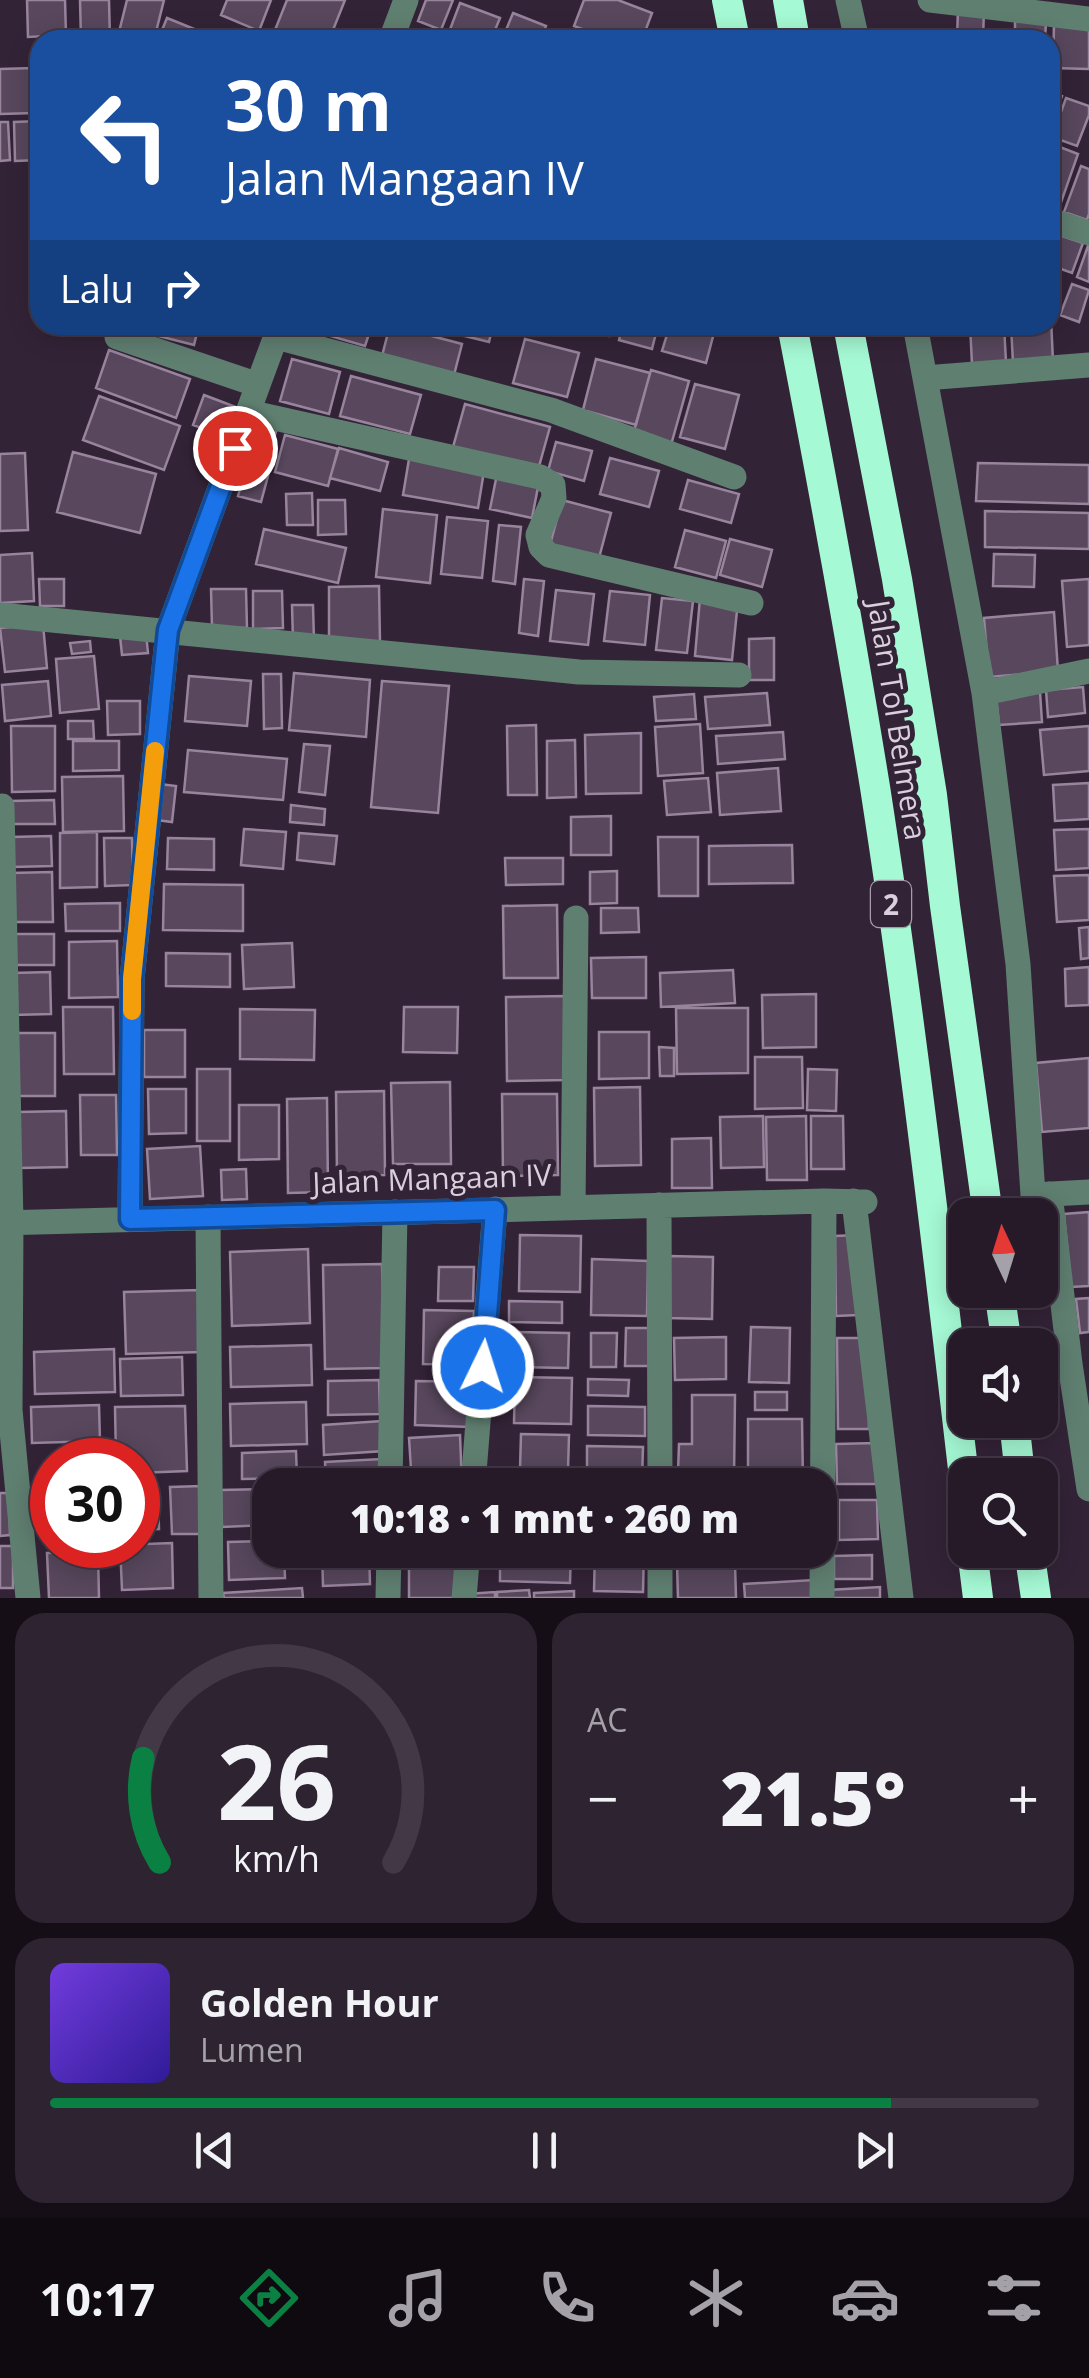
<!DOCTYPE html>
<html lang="id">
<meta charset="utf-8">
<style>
:root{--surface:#261a29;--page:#2e2331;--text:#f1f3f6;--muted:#a4a1a8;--line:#423846;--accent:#0b8043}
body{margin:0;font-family:"Open Sans",sans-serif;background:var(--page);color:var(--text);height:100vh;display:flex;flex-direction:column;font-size:38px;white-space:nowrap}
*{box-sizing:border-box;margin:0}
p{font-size:32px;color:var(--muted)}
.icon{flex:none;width:55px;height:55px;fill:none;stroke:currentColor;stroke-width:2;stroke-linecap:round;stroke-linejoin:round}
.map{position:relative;height:1598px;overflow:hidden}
.sheet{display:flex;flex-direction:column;gap:15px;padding:15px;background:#150e17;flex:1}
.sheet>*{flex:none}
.guide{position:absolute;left:30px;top:30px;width:1030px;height:305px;border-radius:30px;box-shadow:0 5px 25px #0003,0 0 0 2px var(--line);background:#1a4fa0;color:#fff;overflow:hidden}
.needle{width:65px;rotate:356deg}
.buttons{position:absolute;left:948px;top:1198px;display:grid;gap:20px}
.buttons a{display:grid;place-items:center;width:110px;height:110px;border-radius:20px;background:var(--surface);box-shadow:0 5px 25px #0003,0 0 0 2px var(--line);font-size:50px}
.speed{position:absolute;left:30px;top:1438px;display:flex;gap:20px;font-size:50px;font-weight:700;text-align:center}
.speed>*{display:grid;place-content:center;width:130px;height:130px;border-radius:50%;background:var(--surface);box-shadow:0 5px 25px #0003,0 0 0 2px var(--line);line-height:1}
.speed .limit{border:15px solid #d22;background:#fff;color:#111}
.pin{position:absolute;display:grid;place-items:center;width:85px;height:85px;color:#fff;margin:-42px;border:5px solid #fff;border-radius:50%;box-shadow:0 2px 10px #0007}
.me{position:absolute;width:110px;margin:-55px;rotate:4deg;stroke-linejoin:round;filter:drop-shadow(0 0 8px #0008)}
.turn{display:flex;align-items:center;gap:35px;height:210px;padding:0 30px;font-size:45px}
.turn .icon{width:130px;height:130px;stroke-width:2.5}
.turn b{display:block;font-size:70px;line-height:85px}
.then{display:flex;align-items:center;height:95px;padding:0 30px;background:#0003;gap:20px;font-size:38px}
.big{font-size:75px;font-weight:800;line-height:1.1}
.sheet .tile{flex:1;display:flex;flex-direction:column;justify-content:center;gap:15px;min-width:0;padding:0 35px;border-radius:30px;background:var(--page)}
.sheet .dial{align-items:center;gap:0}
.dial svg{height:260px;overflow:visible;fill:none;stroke:var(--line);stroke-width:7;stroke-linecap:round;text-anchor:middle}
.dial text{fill:var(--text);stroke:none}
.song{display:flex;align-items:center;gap:30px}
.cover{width:120px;height:120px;border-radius:15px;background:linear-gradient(135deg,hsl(260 70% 55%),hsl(250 70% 35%))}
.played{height:10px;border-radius:5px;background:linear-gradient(90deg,var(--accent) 85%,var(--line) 85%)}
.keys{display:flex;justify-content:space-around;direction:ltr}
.heat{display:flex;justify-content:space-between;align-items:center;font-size:55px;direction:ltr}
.sheet .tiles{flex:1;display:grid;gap:15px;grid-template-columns:1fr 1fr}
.tile:last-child{grid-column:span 2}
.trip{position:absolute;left:252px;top:1468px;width:585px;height:100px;border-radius:30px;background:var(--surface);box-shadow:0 5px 25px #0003,0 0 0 2px var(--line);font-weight:800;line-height:100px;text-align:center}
.tabs{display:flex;height:160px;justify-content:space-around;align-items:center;background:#0f0a10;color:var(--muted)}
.tabs .icon{width:70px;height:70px}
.tabs .selected{color:var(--accent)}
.tabs b{font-size:45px;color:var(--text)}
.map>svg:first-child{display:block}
.building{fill:#58475d;stroke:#98849d;stroke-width:2.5}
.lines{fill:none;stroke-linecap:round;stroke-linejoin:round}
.minor{stroke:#5f7f71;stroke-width:25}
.highway{stroke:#a5f9d4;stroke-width:30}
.route-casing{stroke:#114b97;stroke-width:25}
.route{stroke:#1a73e8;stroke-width:18}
.slow{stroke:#f59e0b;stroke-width:18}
.labels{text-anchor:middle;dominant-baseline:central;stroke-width:10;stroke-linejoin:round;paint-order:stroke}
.shield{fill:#332337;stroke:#a89bab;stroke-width:2.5}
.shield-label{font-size:28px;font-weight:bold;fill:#dacfdd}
.street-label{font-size:30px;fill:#dacfdd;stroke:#332337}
</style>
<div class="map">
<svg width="1089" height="1598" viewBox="0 0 1089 1598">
<rect width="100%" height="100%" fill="#332337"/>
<path class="building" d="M27 0H65L66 35 28 37Z
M80 0H109L110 40H81Z
M127 0H164L154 40H117Z
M227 0H271L259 31 221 15Z
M287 0H345L329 40H299L275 30Z
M426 0H453L441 30 418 21Z
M584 0H618L652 13 642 40H611L574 26Z
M460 3 500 18 491 40H446Z
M958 8 984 9 983 40H957Z
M513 13 546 26 540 40H502Z
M167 18 204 33 201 40H158Z
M1015 21 1046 22 1045 40H1015Z
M1054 23 1089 24V69L1053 68Z
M216 30 240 40H212Z
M33 68 35 113 0 114V69Z
M1050 92 1062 96 1050 128Z
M1066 98 1089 106V115L1077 146 1052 137Z
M40 121V160L15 161 14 122Z
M0 122H8L10 160 0 161Z
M1052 144 1078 154 1058 211 1050 208Z
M1081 166 1089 169V214L1087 220 1064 212Z
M1056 234 1083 243 1072 273 1050 265V252Z
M1089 243V282L1077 277Z
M1072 284 1089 290 1079 322 1060 315Z
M1051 319 1053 361 1013 363 1011 325H1050Z
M128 325H199L194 345 127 328Z
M322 325H348L370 331 365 346 320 333Z
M390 325 462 344 454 375 382 356Z
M455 325H493L489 342 453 333Z
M586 325H612L609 336 585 329Z
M623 325H658L652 349 619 340Z
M670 325H716L706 363 662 351Z
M970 325H1004L1006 362 972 364Z
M525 339 579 353 567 397 513 383Z
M109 350 190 379 176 418 96 388Z
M292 359 340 372 329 414 280 401Z
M596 359 650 373 636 425 583 410Z
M651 370 689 381 671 445 633 434Z
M351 376 421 395 410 434 340 416Z
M695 384 739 395 725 449 680 437Z
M204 395 241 409 229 438 193 425Z
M99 396 180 426 164 470 83 440Z
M465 404 550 427 538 470 453 447Z
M254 422 277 428 270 453 247 447Z
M285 435 338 449 328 486 275 472Z
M556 442 592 451 584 481 548 471Z
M339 448 388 462 380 491 330 478Z
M73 452 156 474 140 533 57 512Z
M25 453 28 530 0 531V454Z
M610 458 659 471 649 507 600 494Z
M248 459 271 465 261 502 238 496Z
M409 459 484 471 478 508 403 495Z
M978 463 1089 465V504L976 501Z
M497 474 539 482 532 518 490 509Z
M688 480 739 494 731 523 680 509Z
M312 493 313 525H287L286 494Z
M318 500H345L346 534 318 535Z
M562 500 611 513 599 558 550 545Z
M383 509 437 515 430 583 376 577Z
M985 511 1089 513V549L985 547Z
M447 517 488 521 482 578 441 574Z
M499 525 521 527 515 584 493 581Z
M264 529 346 548 338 583 256 564Z
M685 530 726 541 716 578 675 567Z
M730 539 772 550 762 587 720 575Z
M32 553 34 601 0 603V555Z
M994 554 1035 555 1034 587 993 586Z
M39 579H64V606H40Z
M524 579 544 581 538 636 519 633Z
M1089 579V645L1067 647 1062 581Z
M379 586 380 642 329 643V587Z
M211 589H246L247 628H212Z
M556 590 594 594 588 645 550 641Z
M253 591H282L283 628 253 629Z
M610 591 650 595 645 645 604 641Z
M662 598 693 601 687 653 656 650Z
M700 598 738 601 732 660 695 656Z
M292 605H313L314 641H293Z
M1054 612 1058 671 989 677 984 618Z
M43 624 47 668 5 672 0 628Z
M146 633 148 653 122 655 120 636Z
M774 638V680H749V639Z
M90 641 91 652 72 654 70 643Z
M94 656 99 709 60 713 56 659Z
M294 673 370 680 366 737 289 730Z
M263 674H281L282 728 264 729Z
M189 676 251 681 247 726 185 721Z
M48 681 51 716 5 721 2 685Z
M382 681 449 686 438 813 371 807Z
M1083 687 1085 713 1048 717 1046 690Z
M1040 692 1042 722 999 725 996 695Z
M767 693 770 725 708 729 705 697Z
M694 694 696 719 656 721 654 697Z
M107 701H140V734L108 735Z
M68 721H93L94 739H68Z
M700 724 703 773 658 776 655 727Z
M536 725 537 795H508L507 726Z
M11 726H55V791L12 792Z
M1089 726V771L1044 775 1040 730Z
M783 732 785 759 718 764 716 736Z
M641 733V793L586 794 585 735Z
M575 740 576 797 547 798V741Z
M73 741H119V770L73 771Z
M304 744 330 746 325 795 299 792Z
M188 750 287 759 283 800 184 792Z
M778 768 781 811 720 815 717 773Z
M123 776 124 831 63 832 62 777Z
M708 778 711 812 667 815 664 781Z
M1089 783V819L1055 821 1053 785Z
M160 784 176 786 172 822 156 820Z
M54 800 55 824H11L10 801Z
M291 805 325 809 324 825 290 822Z
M611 816V855H571V817Z
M244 829 286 832 283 869 241 865Z
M1089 829V868L1056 870 1054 830Z
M97 832V887L60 888V833Z
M299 833 337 836 334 864 297 860Z
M51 836 52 866 12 867 11 837Z
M658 837H698V896H659Z
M104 838H132L133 885 105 886Z
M168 838 214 839V870L167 869Z
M792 845 793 883 709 884V846Z
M505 858H563V884L506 885Z
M617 871V903L590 904V872Z
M52 872 53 922H12L11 873Z
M1089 875V920L1057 922 1054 876Z
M164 884 243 885V931L163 930Z
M120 903V931H66L65 904Z
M557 905 558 978H504L503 906Z
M601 908H638L639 932 601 933Z
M1089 927V958L1081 959 1079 928Z
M15 934H54V965H15Z
M117 941 118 997 69 998V942Z
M292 943 294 987 244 989 242 945Z
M166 953 230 954V987L166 986Z
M646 957V998H592L591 958Z
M1089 967V1005L1066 1006 1065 969Z
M733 970 735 1003 661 1007 660 973Z
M50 972 51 1014 12 1015V973Z
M816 994V1047L763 1048 762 995Z
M565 996 566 1080 507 1081 506 997Z
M63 1007H113L114 1074H64Z
M404 1007H458L457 1053 403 1052Z
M676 1008H748V1073L677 1074Z
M240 1009 315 1010 314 1060 240 1059Z
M144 1030H185V1077H144Z
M599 1032H649V1078L599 1079Z
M17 1033H55V1096H18Z
M659 1047 674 1048V1076H660Z
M755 1057H802L803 1108 755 1109Z
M1089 1058V1128L1042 1132 1036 1063Z
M197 1069H230V1141H197Z
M808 1069 837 1070 836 1111 807 1110Z
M450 1082 451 1164H393L391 1083Z
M640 1087 641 1165 595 1166 594 1088Z
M148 1089H186V1133L149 1134Z
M384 1091 385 1175 337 1176 336 1092Z
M502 1094H557L558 1175 503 1176Z
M80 1095H116L117 1155H81Z
M327 1098 328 1192 288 1193 287 1099Z
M239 1105H279V1159L239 1160Z
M66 1111 67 1167 19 1168 18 1112Z
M763 1116 764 1167 721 1168 720 1117Z
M806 1116 807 1180H767L766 1117Z
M811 1116H843L844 1169H811Z
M711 1138 712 1188H672V1139Z
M200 1146 203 1196 150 1199 147 1149Z
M246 1169 247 1199 222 1200 221 1170Z
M1089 1212V1286L1071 1287 1064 1214Z
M520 1235 581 1236 580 1292 519 1291Z
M857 1235 858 1315 836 1316 835 1236Z
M308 1249 310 1323 232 1326 230 1252Z
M668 1256 713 1257 712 1319 667 1318Z
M592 1259 648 1261 647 1316 591 1315Z
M382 1264 385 1368 325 1369 323 1265Z
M439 1267H474L473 1301H438Z
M201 1290 202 1352 126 1354 124 1292Z
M1089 1298V1332L1080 1333 1076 1299Z
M509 1301 562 1302V1323L509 1322Z
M424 1310 474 1311 472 1365 423 1364Z
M751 1327 790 1328 789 1383 749 1382Z
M626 1328H655L653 1366H625Z
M515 1332 569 1333 568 1368 514 1367Z
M591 1333H617L616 1367H591Z
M726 1337V1379L675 1380 674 1338Z
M837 1338H868L869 1429H838Z
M311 1345 312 1385 231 1387 230 1347Z
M114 1349 115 1392 35 1394 34 1352Z
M182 1357 183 1395 121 1396 120 1359Z
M515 1377 572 1378 571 1424 514 1423Z
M588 1379 629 1380 628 1396 588 1395Z
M379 1380 380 1414 328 1415V1381Z
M416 1381 471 1382 470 1427 415 1425Z
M755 1392H787V1410H755Z
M692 1395H735L734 1479H691V1473L678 1472 679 1444H692Z
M306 1402 307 1444 231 1446 230 1404Z
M99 1405 100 1441 32 1443 31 1407Z
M185 1406 187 1471 138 1473V1460H116L115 1407Z
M588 1406 645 1407V1436L588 1435Z
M748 1419H802L803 1482H748Z
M382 1421 384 1451 324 1455 323 1425Z
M521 1434 569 1435 568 1470 520 1469Z
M460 1435 462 1485H412L409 1438Z
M876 1443V1484H837L836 1444Z
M587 1446 643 1447 642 1480 587 1479Z
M296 1451 297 1478 242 1479V1453Z
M382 1459 383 1485H326L325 1462Z
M202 1486 203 1534H172L170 1487Z
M270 1489V1525L222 1527 221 1490Z
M0 1493H9L10 1535 0 1536Z
M138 1493H158L159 1529 138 1530Z
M839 1500H877L878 1539 839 1540Z
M270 1541V1550H284L285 1578 229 1580 228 1542Z
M172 1543 173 1588 122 1590 120 1545Z
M0 1546H13V1588H0Z
M322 1550H369L370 1584 323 1586Z
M409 1550H456V1598H409Z
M500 1550H571L570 1583 500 1581Z
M595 1550H644L643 1592 594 1591Z
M671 1550H718L719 1556 671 1557Z
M98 1552 99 1598H49L47 1553Z
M872 1555V1579H834V1556Z
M735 1563 736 1598H678L677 1564Z
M814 1580 815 1598H745L744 1584Z
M880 1587V1598H829L828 1590Z
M302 1588 303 1598H224L223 1593Z
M529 1590 530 1598H497V1592Z
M574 1591V1598H534V1593Z
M495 1592V1598H467V1594Z"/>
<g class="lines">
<path class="minor" d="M848 0 857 40
M930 0 1089 19
M391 40 406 0
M1050 220 1089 233
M915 325 984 693 1018 964 1033 1195 1089 1192
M117 337 258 385
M276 337 551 410 734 477
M925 378 1089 365
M248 412 540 477 553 485 554 498 538 535 541 547 549 555 751 603
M0 615 579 672 739 675
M984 693 1089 671
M2 806 11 1222 10 1410 28 1598
M1050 1194 1070 1364 1089 1489
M854 1201 901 1598
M659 1205 660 1485
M573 1207 576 918
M208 1217 211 1598
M130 1219 132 979 168 630 280 325
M0 1223 824 1201 865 1202
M390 1485 395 1212
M473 1485 495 1209
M660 1550V1598
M388 1598 389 1550
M464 1598 468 1550
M822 1598 824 1201"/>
<path class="highway" d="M727 0 735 40
M788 0 795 40
M792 325C822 479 850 633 875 787 911 1019 938 1253 965 1486
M848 325 897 579 932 795 945 906 988 1215
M999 1290 1007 1345
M1014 1420 1020 1475
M972 1550 978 1598
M1029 1550 1036 1598"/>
</g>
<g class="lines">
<g class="route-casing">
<path id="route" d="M235 448 168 630 132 979 130 1219 495 1210 483 1367"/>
</g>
<use href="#route" class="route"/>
<path class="slow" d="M132 1011V979L155 751"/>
</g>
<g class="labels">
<rect class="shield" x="871" y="881" width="40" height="46" rx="8"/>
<g class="shield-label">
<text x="891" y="904">2</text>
</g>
<g class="street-label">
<text transform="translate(898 720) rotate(81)">Jalan Tol Belmera</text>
<text transform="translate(432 1178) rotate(-2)">Jalan Mangaan IV</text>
</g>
</g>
</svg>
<div class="buttons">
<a><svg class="needle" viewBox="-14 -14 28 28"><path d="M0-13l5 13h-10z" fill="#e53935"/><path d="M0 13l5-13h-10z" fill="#a4a1a8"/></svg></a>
<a><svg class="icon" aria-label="sound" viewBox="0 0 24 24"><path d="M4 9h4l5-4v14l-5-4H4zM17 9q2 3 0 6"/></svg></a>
<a><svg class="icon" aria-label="search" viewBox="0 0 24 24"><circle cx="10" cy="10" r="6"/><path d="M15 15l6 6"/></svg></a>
</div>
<div class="speed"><div class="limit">30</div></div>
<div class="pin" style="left:235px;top:448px;background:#d93025"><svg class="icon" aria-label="arrive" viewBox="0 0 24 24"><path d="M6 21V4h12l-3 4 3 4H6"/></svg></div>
<svg class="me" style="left:483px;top:1367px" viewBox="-20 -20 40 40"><circle r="17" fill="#1a73e8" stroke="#fff" stroke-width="3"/><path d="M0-11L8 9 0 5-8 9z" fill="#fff"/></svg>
<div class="trip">10:18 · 1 mnt · 260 m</div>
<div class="guide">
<div class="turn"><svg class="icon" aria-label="left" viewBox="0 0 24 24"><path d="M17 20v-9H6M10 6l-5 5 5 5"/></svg><div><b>30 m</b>Jalan Mangaan IV</div></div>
<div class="then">Lalu<svg class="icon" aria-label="right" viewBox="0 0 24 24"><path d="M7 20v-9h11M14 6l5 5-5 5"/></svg></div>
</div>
</div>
<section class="sheet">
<div class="tiles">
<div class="tile dial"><svg viewBox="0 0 100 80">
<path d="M14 69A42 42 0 1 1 86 69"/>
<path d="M14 69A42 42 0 0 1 9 37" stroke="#0b8043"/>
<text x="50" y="56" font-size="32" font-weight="700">26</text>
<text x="50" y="72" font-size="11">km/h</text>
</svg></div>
<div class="tile"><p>AC</p>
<div class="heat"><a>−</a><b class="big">21.5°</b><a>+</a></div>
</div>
<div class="tile">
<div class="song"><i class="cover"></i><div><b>Golden Hour</b><p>Lumen</p></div></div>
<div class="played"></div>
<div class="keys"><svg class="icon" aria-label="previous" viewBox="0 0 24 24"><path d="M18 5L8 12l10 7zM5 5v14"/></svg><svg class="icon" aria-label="pause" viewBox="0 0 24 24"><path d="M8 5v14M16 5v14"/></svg><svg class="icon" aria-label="next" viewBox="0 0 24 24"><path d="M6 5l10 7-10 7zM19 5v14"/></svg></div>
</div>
</div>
</section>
<nav class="tabs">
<b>10:17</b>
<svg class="icon selected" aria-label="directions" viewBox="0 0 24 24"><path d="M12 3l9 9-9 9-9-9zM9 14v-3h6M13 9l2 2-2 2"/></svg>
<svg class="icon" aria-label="music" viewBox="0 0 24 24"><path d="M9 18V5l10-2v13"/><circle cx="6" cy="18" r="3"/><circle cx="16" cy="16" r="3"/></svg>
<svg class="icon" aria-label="phone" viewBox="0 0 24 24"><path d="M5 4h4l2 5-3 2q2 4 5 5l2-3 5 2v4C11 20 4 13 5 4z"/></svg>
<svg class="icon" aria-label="climate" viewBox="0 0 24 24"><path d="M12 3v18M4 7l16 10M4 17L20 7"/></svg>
<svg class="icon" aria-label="car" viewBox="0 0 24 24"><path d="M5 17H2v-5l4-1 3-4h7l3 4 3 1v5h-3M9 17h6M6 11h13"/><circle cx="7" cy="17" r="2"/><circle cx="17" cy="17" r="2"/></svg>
<svg class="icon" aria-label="filters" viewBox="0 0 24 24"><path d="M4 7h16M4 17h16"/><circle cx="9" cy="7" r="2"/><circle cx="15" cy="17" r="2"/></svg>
</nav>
